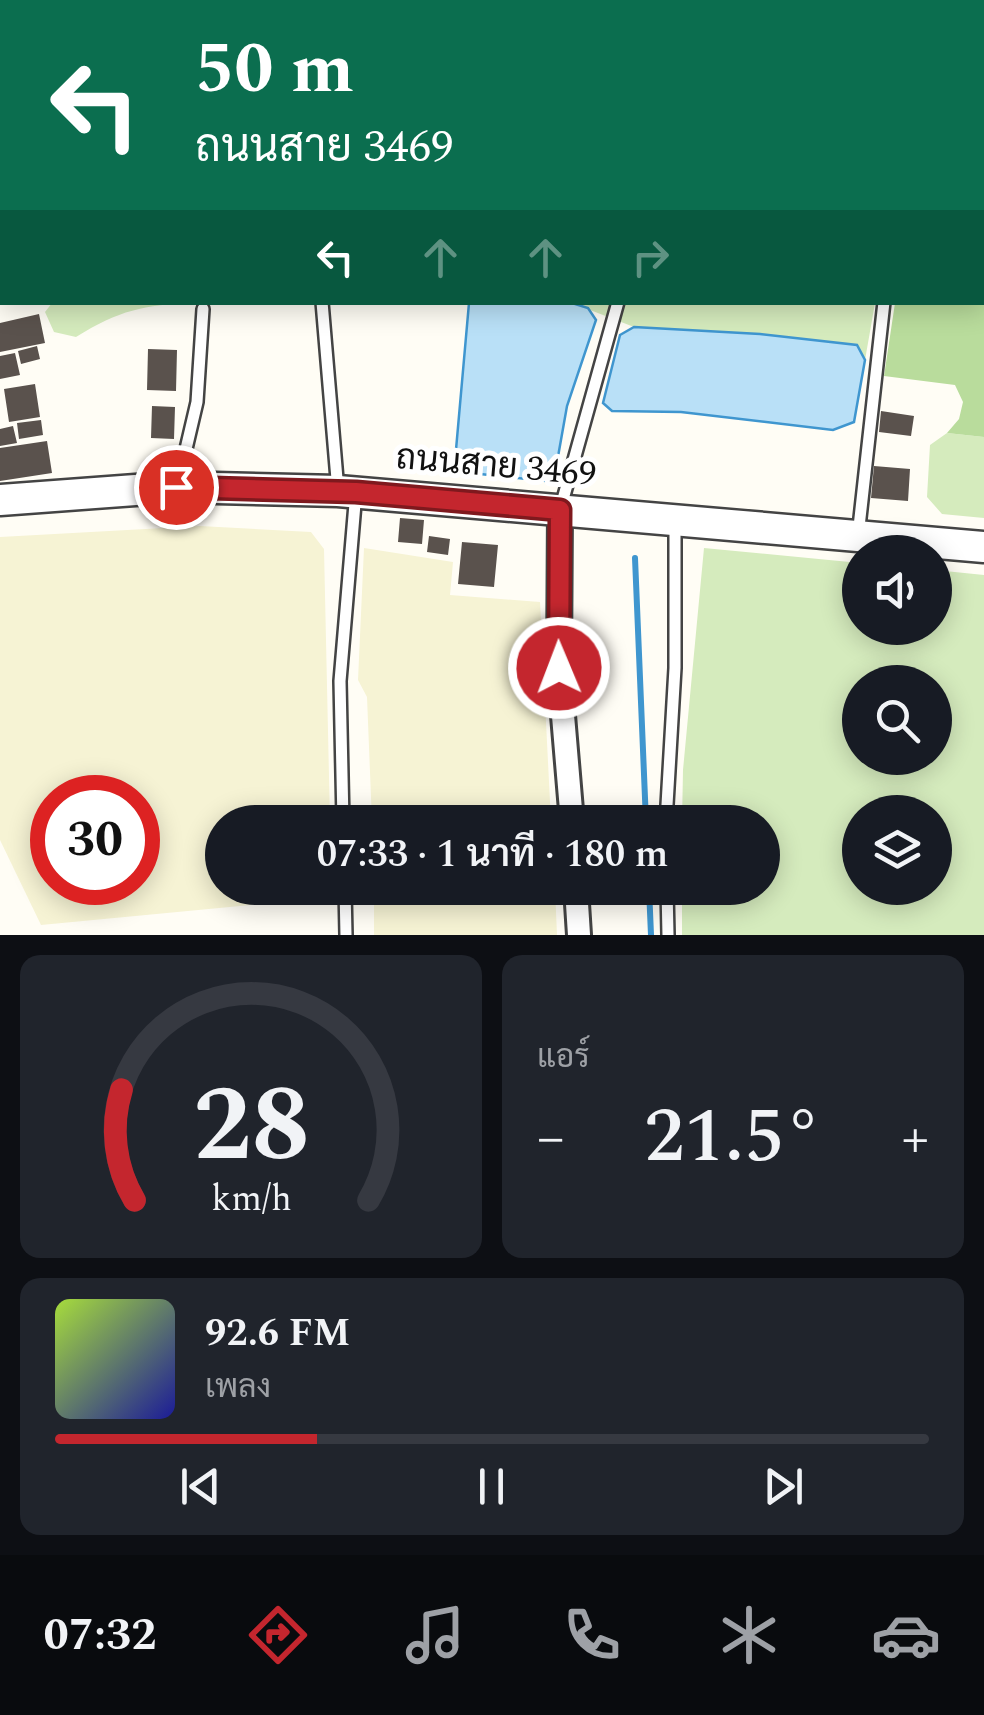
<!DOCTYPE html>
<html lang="th">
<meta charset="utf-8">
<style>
:root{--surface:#171b24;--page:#20242c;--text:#f1f3f6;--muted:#9ea1a6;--line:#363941;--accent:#c4262e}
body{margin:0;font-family:Spectral,Sarabun,serif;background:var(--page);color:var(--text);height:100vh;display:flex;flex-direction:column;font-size:38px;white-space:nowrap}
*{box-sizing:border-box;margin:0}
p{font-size:32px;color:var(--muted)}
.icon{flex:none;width:55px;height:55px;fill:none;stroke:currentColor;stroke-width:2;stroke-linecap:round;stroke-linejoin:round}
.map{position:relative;height:935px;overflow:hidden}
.sheet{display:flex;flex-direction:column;gap:20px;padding:20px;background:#0d0f14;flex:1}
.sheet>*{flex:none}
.banner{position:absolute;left:0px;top:0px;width:985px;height:305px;box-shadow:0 5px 25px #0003;background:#0b6e4f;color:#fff;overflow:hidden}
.controls{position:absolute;left:842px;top:535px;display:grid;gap:20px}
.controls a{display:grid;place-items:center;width:110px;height:110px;border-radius:50%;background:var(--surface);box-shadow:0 5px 25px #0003;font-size:50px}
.speed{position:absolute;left:30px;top:775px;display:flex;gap:20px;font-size:50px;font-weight:700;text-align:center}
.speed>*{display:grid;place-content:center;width:130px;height:130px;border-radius:50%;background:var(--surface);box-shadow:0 5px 25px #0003;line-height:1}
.speed .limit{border:15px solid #d22;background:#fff;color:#111}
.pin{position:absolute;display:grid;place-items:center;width:85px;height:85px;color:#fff;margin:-42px;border:5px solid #fff;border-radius:50%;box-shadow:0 2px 10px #0007}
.me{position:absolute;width:110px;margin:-55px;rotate:359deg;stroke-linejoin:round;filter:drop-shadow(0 0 8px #0008)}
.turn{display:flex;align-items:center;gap:35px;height:210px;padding:0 30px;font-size:45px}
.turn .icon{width:130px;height:130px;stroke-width:2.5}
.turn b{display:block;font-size:70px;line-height:85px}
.lanes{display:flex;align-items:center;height:95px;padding:0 30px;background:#0003;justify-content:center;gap:50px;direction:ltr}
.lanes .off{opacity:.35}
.big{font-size:75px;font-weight:600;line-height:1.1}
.sheet .widget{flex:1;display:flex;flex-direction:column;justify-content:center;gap:15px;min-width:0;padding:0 35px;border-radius:20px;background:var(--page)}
.sheet .dial{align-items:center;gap:0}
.dial svg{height:260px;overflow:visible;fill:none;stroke:var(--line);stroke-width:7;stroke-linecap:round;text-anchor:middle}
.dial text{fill:var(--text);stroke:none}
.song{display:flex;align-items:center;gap:30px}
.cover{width:120px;height:120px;border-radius:15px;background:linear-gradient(135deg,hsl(80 70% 55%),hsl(240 70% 35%))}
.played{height:10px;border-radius:5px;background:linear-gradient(90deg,var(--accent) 30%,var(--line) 30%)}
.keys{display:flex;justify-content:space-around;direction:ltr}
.heat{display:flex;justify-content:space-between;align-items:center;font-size:55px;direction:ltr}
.sheet .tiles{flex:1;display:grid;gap:20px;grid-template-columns:1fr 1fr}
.widget:last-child{grid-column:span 2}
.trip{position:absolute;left:205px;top:805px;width:575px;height:100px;border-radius:50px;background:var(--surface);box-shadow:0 5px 25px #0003;font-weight:600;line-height:100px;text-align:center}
.tab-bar{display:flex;height:160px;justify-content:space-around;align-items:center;background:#090b0e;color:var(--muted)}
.tab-bar .icon{width:70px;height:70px}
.tab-bar .selected{color:var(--accent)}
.tab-bar b{font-size:45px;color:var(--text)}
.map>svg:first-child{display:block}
.farmland{fill:#f6f3d4;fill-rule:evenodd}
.green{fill:#d5ebbd;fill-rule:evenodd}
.forest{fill:#b9dc9c}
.water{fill:#b9e0f7;stroke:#3f96cf;stroke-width:2.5}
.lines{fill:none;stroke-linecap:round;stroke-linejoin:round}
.stream{stroke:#3f96cf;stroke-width:6}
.building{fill:#5a524d}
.service-casing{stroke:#444;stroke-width:16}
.minor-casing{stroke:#444;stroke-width:28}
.tertiary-casing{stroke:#444;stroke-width:35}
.service{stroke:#fff;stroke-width:11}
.minor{stroke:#fff;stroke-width:22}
.tertiary{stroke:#fff;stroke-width:30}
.route-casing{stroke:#7f191e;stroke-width:25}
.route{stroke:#c4262e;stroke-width:18}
.labels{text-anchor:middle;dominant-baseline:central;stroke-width:10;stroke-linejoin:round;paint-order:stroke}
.street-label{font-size:35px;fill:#111;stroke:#fff}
</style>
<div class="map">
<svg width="984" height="935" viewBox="0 0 984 935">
<rect width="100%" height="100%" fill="#fffdf5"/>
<path class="farmland" d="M200 526 311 532 324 549 330 822H222V888H331L323 898 41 925 0 840V537ZM52 798H138V882H52Z
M364 548 453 562 450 595 540 602 551 822H372L367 697 358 680Z
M374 888H555L557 935H374Z"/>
<path class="green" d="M52 303V302L194 303C143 305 120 310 76 337L54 332 45 312Z
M572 303H875L865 360 857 345 760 334 634 327Z
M947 433 984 437V518L942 514 927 497 930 445Z
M704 548 860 563V628H935V570L984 575V935H682V888H762V822H682L683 770ZM935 682V758H860V682ZM935 812V888H860V812Z"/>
<path class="forest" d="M984 154V437L947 433 959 419 963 402 955 385 884 376 895 303 982 302Z"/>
<path class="water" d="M469 303H572L588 308 596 320 567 406 556 468 545 481 462 472 455 461Z
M634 327 760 334 857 345 865 360 854 422 833 430 681 412 612 411 603 403 620 335Z"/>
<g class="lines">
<path class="stream" d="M635 558 646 822
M649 888 651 935"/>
</g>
<path class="building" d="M39 314 45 343 0 352V323Z
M37 346 40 359 21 364 18 351Z
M148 349 177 350 176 391 147 390Z
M15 353 20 375 0 379V356Z
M35 384 40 417 9 422 4 389Z
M152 406 175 407 174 439 151 438Z
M881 411 914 416 911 436 879 432Z
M41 420 43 435 19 439 17 423Z
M13 426 17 443 0 446V429Z
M47 441 52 473 0 481V448Z
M874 466 910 469 908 501 871 498Z
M400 518 424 520 422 544 398 542Z
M429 536 450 539 448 555 427 552Z
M462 542 498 545 494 587 458 584Z"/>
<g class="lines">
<g class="service-casing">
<path id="service" d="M982 79 984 90
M982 161 984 157
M322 302 338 491
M178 483 197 402 203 309
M560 510 618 302
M858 536 884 302
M343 822 340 681 356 492
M666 822 675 668V524
M345 888 346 935
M667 888 668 935"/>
</g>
<g class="minor-casing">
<path id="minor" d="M560 510 559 668 572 822
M576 888 579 935"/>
</g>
<g class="tertiary-casing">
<path id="tertiary" d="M0 500 176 487 338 491 984 547"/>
</g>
<use href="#service" class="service"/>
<use href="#minor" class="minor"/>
<use href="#tertiary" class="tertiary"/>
</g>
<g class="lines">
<g class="route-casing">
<path id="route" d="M176 487 356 492 560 510 559 668"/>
</g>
<use href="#route" class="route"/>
</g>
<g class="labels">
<g class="street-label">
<text transform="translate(496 466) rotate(5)">ถนนสาย 3469</text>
</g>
</g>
</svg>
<div class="controls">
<a><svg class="icon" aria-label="sound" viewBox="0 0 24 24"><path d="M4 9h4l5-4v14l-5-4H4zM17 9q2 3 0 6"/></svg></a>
<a><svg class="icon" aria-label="search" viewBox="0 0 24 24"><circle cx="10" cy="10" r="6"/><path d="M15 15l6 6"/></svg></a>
<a><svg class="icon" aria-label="layers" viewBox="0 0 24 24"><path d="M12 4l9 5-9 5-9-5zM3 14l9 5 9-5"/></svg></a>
</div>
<div class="speed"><div class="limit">30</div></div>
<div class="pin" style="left:176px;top:487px;background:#d93025"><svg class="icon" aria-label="arrive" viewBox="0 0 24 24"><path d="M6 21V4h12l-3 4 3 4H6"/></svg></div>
<svg class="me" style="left:559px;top:668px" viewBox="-20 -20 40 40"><circle r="17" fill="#c4262e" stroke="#fff" stroke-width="3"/><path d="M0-11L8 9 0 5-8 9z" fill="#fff"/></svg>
<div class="trip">07:33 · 1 นาที · 180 m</div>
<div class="banner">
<div class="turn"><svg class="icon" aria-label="left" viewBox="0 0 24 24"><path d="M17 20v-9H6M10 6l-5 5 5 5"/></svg><div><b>50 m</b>ถนนสาย 3469</div></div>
<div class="lanes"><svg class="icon" aria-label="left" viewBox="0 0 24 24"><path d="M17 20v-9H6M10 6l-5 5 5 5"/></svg><svg class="icon off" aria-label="ahead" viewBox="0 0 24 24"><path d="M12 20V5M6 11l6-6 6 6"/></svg><svg class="icon off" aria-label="ahead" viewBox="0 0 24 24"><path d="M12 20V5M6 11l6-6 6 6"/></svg><svg class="icon off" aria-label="right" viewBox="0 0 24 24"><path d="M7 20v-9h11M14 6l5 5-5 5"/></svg></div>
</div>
</div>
<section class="sheet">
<div class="tiles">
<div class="widget dial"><svg viewBox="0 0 100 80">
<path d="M14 69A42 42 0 1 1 86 69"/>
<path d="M14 69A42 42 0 0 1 10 35" stroke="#c4262e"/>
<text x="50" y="56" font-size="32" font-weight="700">28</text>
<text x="50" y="72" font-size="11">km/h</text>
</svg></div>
<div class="widget"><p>แอร์</p>
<div class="heat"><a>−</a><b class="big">21.5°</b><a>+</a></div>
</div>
<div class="widget">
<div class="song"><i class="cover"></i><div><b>92.6 FM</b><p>เพลง</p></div></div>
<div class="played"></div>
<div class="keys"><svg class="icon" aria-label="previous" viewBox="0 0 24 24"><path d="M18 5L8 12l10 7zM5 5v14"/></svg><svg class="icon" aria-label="pause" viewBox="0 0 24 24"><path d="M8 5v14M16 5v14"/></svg><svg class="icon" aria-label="next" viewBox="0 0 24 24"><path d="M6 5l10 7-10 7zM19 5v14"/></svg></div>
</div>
</div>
</section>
<nav class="tab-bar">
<b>07:32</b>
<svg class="icon selected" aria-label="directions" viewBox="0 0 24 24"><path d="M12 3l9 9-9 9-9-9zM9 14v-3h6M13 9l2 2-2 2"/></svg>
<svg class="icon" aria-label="music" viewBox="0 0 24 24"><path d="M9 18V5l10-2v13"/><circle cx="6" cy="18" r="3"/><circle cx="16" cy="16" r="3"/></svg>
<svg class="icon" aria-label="phone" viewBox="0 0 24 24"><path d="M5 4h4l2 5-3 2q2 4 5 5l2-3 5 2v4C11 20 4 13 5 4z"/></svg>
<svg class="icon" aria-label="climate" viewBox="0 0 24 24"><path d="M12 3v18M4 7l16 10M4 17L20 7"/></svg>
<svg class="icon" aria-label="car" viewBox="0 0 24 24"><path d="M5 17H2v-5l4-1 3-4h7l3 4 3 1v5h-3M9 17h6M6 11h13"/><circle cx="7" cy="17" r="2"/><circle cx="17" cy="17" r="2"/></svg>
</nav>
